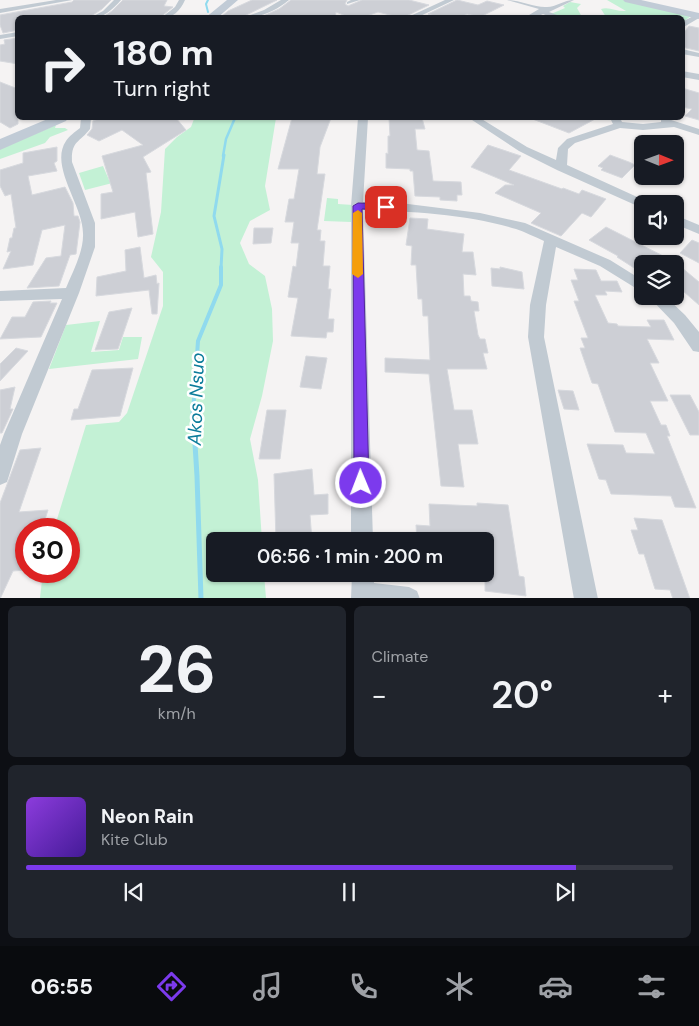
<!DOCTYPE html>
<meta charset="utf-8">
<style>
:root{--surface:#171b24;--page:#20242c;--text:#f1f3f6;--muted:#9ea1a6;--line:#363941;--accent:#7c3aed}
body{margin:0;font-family:"DM Sans",sans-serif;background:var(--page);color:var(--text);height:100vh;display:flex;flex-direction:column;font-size:19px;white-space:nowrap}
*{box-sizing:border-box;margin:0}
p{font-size:16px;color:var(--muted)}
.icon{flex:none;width:28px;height:28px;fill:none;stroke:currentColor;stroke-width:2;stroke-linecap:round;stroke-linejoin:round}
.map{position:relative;height:598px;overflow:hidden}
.side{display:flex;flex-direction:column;gap:8px;padding:8px;background:#0d0f14;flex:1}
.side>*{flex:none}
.hud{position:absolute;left:15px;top:15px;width:670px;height:105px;border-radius:8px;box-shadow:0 1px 4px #0004;background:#171b24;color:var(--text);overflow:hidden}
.needle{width:32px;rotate:91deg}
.buttons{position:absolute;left:634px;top:135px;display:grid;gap:10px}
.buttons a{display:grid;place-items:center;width:50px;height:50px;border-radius:8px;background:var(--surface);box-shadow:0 1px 4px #0004;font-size:25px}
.speed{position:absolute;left:15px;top:518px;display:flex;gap:10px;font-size:25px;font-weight:700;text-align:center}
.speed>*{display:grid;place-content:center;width:65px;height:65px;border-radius:50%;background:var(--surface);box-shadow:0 1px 4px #0004;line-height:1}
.speed .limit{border:8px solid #d22;background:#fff;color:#111}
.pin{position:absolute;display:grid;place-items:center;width:42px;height:42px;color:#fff;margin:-21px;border-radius:10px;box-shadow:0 2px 8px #0006}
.me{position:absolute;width:55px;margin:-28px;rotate:359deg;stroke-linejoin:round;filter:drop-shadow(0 0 4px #0008)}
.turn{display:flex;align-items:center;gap:18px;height:105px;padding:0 15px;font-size:22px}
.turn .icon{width:65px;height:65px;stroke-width:2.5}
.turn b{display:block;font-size:35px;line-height:42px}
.big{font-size:38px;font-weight:600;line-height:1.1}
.side .card{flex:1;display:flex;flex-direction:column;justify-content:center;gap:8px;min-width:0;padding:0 18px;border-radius:8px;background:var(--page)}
.side .dial{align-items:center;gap:0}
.dial b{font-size:65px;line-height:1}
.song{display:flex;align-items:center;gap:15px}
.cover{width:60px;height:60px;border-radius:8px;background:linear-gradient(135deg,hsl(270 70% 55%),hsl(260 70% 35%))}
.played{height:5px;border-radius:2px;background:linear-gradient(90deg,var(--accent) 85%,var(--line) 85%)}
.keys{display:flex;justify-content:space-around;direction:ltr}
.heat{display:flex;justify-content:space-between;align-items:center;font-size:28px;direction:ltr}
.side .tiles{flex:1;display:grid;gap:8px;grid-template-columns:1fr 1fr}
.card:last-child{grid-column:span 2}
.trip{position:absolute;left:206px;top:532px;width:288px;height:50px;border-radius:8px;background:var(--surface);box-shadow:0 1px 4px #0004;font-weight:600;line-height:50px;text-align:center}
.tabs{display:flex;height:80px;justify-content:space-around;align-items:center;background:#090b0e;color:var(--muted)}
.tabs .icon{width:35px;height:35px}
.tabs .selected{color:var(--accent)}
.tabs b{font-size:22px;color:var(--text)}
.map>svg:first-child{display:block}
.green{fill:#c3f1d5}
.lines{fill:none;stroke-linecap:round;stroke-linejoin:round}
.stream-far4{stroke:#90daee;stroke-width:2}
.stream-far3{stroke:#90daee;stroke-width:2.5}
.stream-far2{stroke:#90daee;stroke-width:3}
.stream-far1{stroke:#90daee;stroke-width:4}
.stream{stroke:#90daee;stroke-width:5}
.building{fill:#cdcfd5;stroke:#d7d9de}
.street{fill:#c1cad2;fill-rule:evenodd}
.secondary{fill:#c1cbd6;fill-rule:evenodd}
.route{fill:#7c3aed;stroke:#51269a}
.slow{fill:#f59e0b}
.labels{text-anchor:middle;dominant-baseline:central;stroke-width:5;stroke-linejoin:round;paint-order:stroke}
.water-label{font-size:19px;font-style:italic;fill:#0c7c9b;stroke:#fff}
</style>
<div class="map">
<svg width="699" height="599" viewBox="0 0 699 599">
<rect width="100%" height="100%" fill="#f5f3f3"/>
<path class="green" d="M607 0H623L691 16 683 22 682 18 606 17 601 9C609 6 617 12 626 11Z
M570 2 581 4 577 8 582 17H565L551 14 565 8 563 6Z
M192 118H276L265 186 270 210 250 221 240 243 249 264 265 276 272 309 273 341 262 396 250 439 258 480 262 541H215V574H264L266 598H40L43 571H69V529H54L86 425 119 422 127 413 163 306V272L151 257 161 212 165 149 177 137 191 127 194 119Z
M56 125 55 128H65L68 130 50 137 45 143 0 159V149Z
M103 166 109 180 135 174 136 177 85 190 79 173Z
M327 198 338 199V204L353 205 351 222 324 221Z
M100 321 91 352 119 350 123 337H142L138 359 49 369 66 325Z"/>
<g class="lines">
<path class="stream-far4" d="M208 0 206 4 208 12"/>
<path class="stream-far3" d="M223 156 226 139 235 118"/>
<path class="stream-far2" d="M221 269 222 249 214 216 224 155"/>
<path class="stream-far1" d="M193 413 198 341 221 285V267"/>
<path class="stream" d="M193 412 197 476 201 599"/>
</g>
<path class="building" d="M74 0H111L102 9 88 18H18V30L3 33 0 25V15L72 2Z
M123 0H167L164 6 173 7 159 18H102L112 11Z
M252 0H277L240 18H220L228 11Z
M291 0H347L345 4 348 6 362 0H409L429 5 402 18 378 12 361 18H351L336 12 335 18H259L279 9Z
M457 0 478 5 487 1 504 5 480 17 467 14 459 18H441L428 14Z
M689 26 699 28V51L682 47V35Z
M18 38V64L0 61V45L5 44 4 40Z
M0 82 18 89V124L10 128 0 122Z
M682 88 699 93V120L685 116 692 109 682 107Z
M101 118H176L186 130 143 157 151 172 146 173 153 234 138 237 135 212 101 219V194L113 192 102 156 143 145 122 130 99 141 87 135 92 129 93 121Z
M292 118H331L320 147 317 174H325L317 230H321L320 241H325L323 266H330L328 289H331L328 319H334L333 332H327L326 338 291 336 298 298 288 297 293 266 296 267 299 243H291L294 222H285L289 199H294L299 169H278Z
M389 118H422L425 129H415L417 150 429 151 433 181 461 182 462 195H457V201L440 200V197L415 196 413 171H410V169L386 168V153L388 154V136H390Z
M530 118H597L569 133Z
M488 145 521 156 509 170 562 189 563 188 579 194 582 190 606 199 591 217 582 213 561 236 531 223 541 213 495 193 505 185H514L471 167Z
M57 147V161L54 163 57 171 28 176 32 195 65 187 73 203 74 216H78L80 222 76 254 70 255 59 286 27 288 46 258 61 256 65 225 42 230 33 265 3 269 11 251 7 252 10 238H12L14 228H16L11 194 5 196 0 186V170L23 163V153Z
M610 155 629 162 635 165 622 178 601 170 603 168 598 166Z
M410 218 428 219 427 229 464 234 462 252H473L476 275 463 274 464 296H470L471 301 478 302 479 311H474L478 335 480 339H485L488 353H483L487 369H447L454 410H472L478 444H458L464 487 441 486 429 374 385 372V358L430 360 428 316H423L422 299H418L416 265H411L412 246 406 245Z
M606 227 675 262 699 282V305L675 284V264H642V273L617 257 618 256 589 240Z
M254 228H273L271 243 253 244Z
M692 240 699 243V263L680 253Z
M140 247 144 278 156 275 157 284 159 283 157 314H152L149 290 96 296 97 277 126 271 125 250Z
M500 267 522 272 524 289 492 286 491 268 500 269Z
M574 269 596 270 601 281H617L622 292 605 291 607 295H595L608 323 617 324 618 326 651 327 647 320H664L674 340 647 339 659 363H650L668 401H650L661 425H666L670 436H667L696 508 675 507 671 496 611 494 606 480 599 479 587 444 623 445 626 453 655 454 646 433 615 432 598 384 592 383 580 348H585L581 338H588L574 301H579L571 280H578Z
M51 301 50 303H57L41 337 0 339 12 317H25L33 302Z
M132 308 118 349 95 350 109 312Z
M16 348 28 351 0 381V364Z
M306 356 327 358 321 389 300 387Z
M133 368 120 416 71 420 74 409H78L92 370Z
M15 387 10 409H13L2 433H0V390Z
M558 390 573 391 579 410 564 409Z
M670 395H690L699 412V435H690Z
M267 410H286L280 459H259Z
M41 448 19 512 48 510 42 529H26V570L13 571 0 599V503L20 450Z
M312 469 314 495 328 494V514L310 515 312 541H276L274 474Z
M477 503 508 505 519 576 524 577 526 596 485 591V541H417L416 525 430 526 429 504 477 506Z
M634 518 662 520 690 599H673L670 590 655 589 644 554H639L631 530H638Z"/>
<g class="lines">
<path class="street" d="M56 0H72L0 13V9Z
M114 0H121C112 10 104 18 90 18L103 11Z
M179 0H185C180 11 173 18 161 18L175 7Z
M281 0H289C276 11 259 18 242 18L264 10Z
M351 0H360L347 4V2Z
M445 0H454L416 18H406Z
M507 0C520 0 536 8 547 7 556 7 564 0 574 0L549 12 565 18H553L543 14 534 18H524L539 9Z
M699 13V18L682 28V22Z
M18 32V36L0 39V35Z
M682 49 699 53V57L682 54Z
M682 71 699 74V80L682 77Z
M81 118H91L90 129C79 143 71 141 72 162L95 223V247L79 293 22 434 7 482 0 485V445L4 434 62 299 0 301V291L66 288C73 271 84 251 83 233 83 205 49 166 66 141 69 136 75 132 80 128Z
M358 118H368L363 202 400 203 480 213 525 223 610 260 642 280V292L600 266 556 247 546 305 544 337 598 599H574L528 337 530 305 544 241C535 237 525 232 516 229 471 215 411 211 363 210L373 541H351V206Z
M469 118H480L527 147 556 160 558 148 567 139 613 124 610 118H620L622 122 643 124 661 122V119L665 118 699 129V135L674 127 643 130 620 128 575 143 568 149 567 165 646 201 648 204H642V208L557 170 519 151Z
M675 215 699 225V234L675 224Z
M648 296H665L685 315 699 332V352L693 351 674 323Z
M352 574H374V583L409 587 417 591 420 599H351Z"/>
<path class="secondary" d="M227 0H238L217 18H205Z
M623 0H641L699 13V19L625 2Z
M50 118H68L66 121 0 150V139Z"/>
</g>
<path class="route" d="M358 203 386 204 390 207 386 210 362 209 369 483 367 488 361 491 356 488 354 483 353 206Z"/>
<path class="slow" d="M358 210 362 213 363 274 358 278 352 274 353 213Z"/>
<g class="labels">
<g class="water-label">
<text transform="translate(196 399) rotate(-88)">Akos Nsuo</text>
</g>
</g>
</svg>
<div class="buttons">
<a><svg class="needle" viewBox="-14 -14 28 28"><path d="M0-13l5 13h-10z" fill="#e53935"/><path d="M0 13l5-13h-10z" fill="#9ea1a6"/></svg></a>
<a><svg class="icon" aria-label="sound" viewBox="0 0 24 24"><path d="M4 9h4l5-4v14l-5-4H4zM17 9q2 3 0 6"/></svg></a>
<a><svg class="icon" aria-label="layers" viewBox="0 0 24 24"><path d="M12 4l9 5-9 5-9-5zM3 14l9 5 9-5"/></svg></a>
</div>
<div class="speed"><div class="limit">30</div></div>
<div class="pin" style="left:386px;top:207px;background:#d93025"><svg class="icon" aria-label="arrive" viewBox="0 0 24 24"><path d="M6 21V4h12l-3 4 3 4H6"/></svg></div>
<svg class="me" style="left:361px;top:483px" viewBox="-20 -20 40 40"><circle r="17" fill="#7c3aed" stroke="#fff" stroke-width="3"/><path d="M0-11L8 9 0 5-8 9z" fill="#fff"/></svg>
<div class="trip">06:56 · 1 min · 200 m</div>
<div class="hud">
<div class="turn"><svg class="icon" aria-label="right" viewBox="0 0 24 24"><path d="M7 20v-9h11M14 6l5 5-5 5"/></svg><div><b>180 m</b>Turn right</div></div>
</div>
</div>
<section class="side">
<div class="tiles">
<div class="card dial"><b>26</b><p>km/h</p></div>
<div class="card"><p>Climate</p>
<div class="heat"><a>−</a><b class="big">20°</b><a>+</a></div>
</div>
<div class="card">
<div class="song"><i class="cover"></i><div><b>Neon Rain</b><p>Kite Club</p></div></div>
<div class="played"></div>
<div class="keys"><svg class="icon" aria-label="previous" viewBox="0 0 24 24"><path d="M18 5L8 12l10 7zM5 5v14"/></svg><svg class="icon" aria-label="pause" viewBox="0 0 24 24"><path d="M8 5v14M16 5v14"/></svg><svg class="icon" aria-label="next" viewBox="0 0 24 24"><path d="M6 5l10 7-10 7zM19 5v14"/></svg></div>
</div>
</div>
</section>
<nav class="tabs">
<b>06:55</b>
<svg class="icon selected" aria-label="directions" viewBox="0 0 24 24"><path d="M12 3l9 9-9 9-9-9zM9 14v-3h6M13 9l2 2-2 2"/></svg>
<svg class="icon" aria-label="music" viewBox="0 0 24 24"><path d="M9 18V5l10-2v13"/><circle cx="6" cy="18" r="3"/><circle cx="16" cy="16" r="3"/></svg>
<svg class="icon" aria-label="phone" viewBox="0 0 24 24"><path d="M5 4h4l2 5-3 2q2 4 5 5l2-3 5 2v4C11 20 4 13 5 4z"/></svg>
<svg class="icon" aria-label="climate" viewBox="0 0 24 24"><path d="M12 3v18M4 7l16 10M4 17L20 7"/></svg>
<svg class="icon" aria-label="car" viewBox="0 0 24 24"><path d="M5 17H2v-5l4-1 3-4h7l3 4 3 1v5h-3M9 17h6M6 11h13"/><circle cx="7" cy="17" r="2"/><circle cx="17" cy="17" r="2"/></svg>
<svg class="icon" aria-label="filters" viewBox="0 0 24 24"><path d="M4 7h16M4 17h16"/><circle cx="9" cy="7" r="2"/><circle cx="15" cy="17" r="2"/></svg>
</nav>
